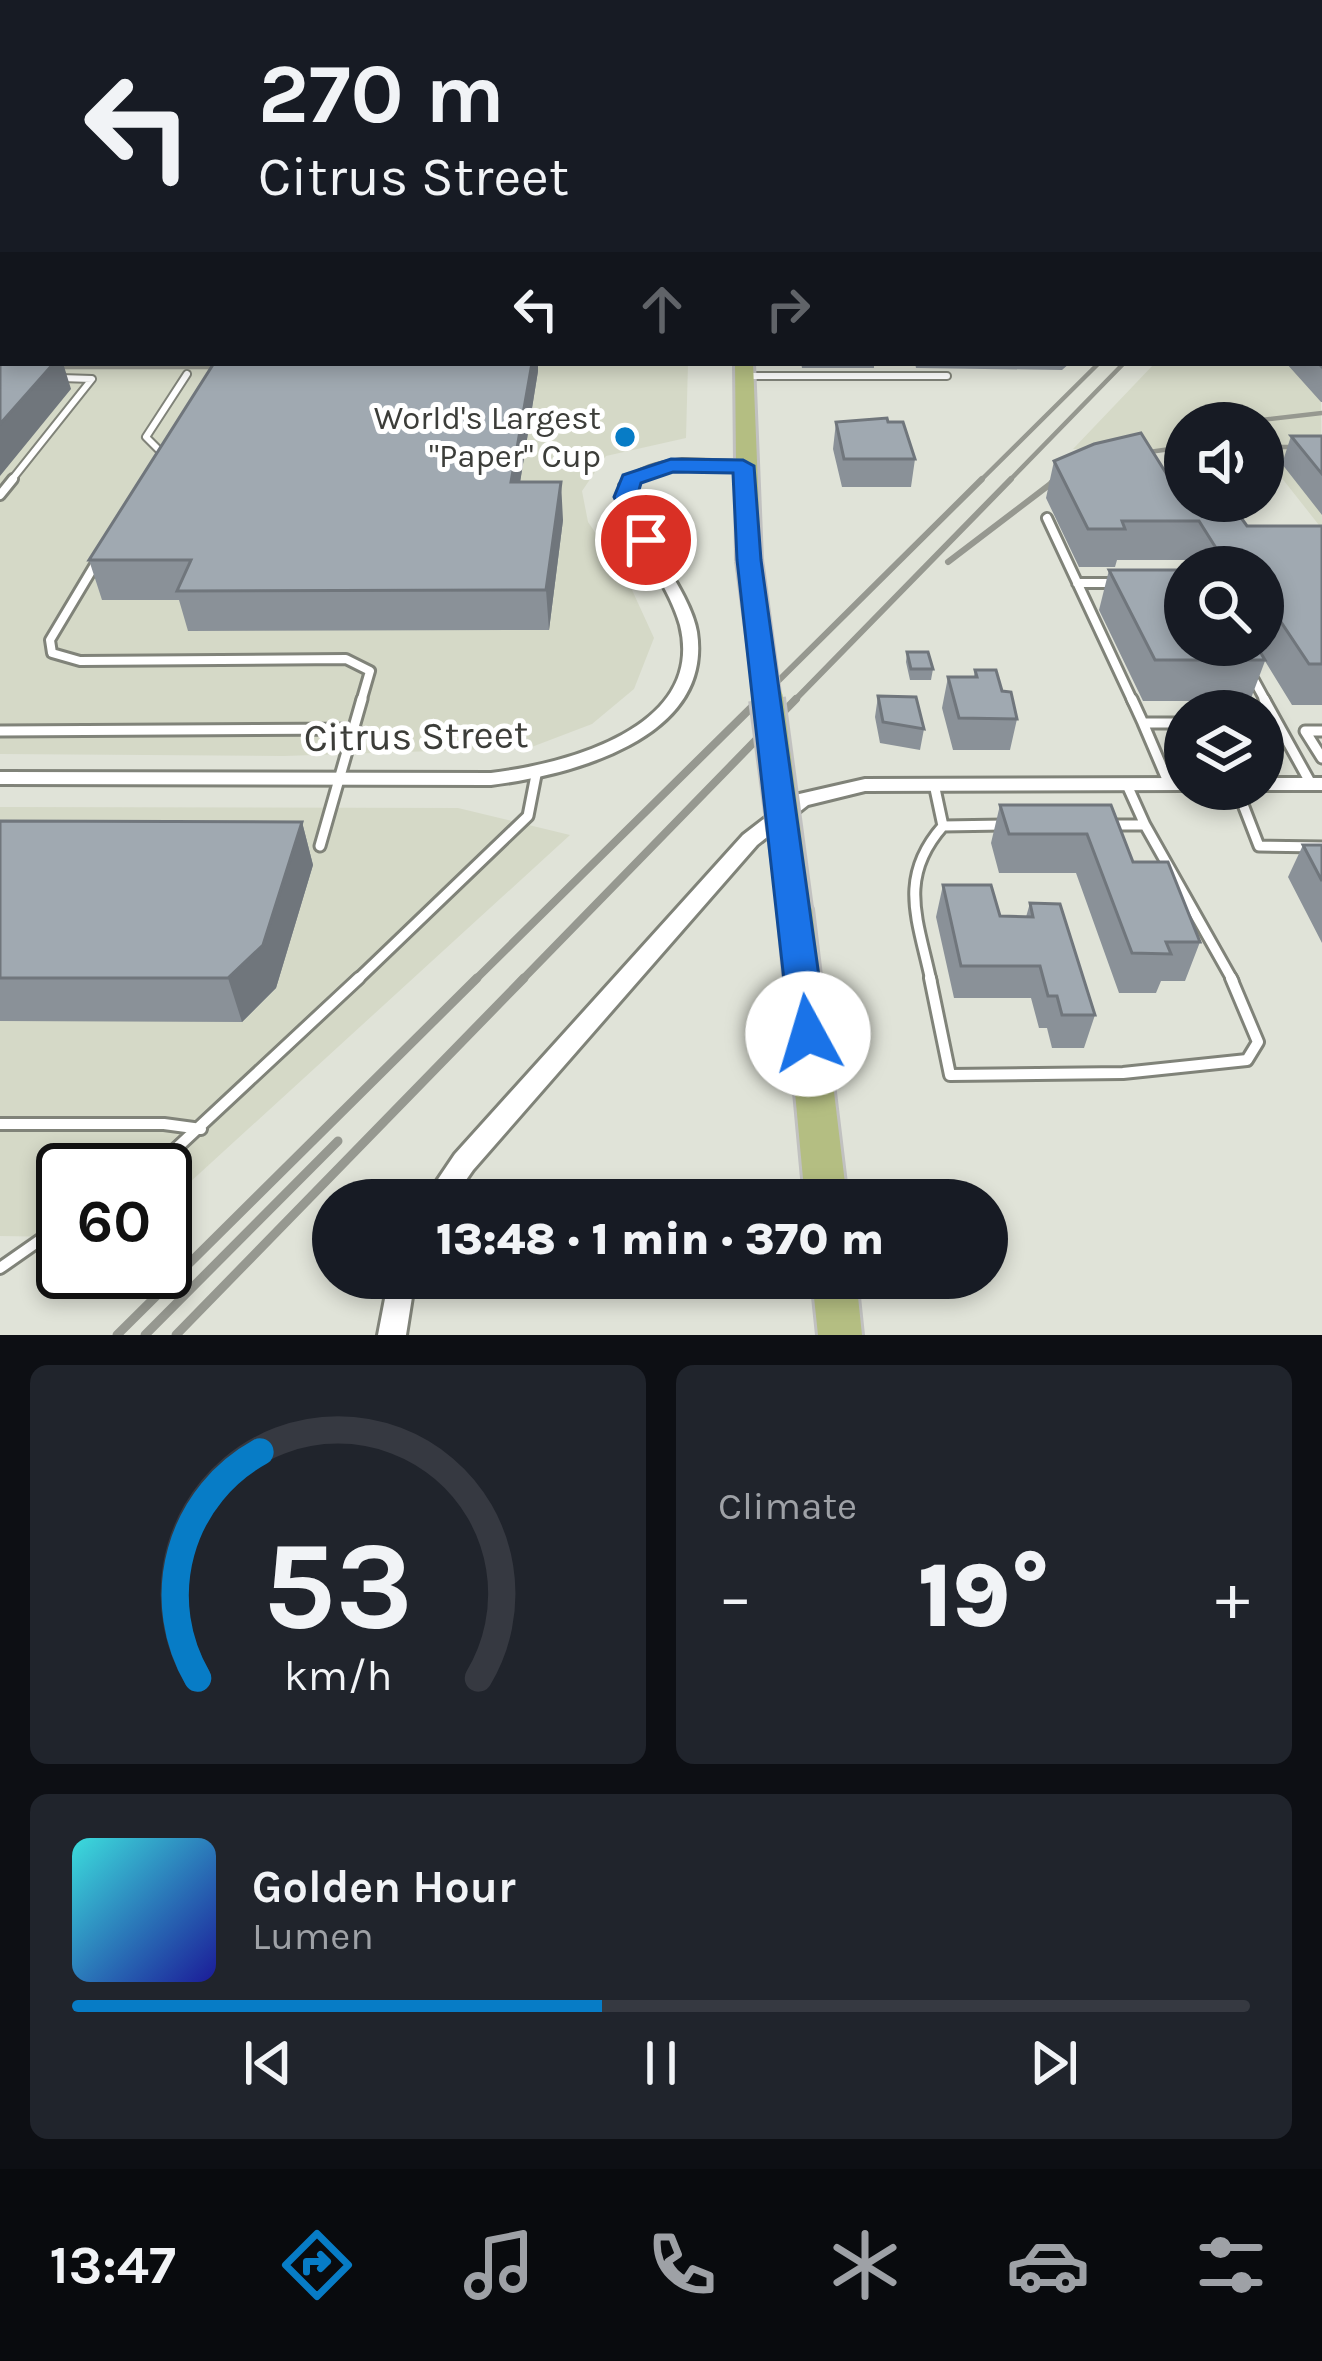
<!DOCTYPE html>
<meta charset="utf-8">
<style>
:root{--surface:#171b24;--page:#20242c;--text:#f1f3f6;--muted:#9ea1a6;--line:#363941;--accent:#077cc6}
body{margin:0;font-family:Karla,sans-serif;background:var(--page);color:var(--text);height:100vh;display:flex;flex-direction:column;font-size:45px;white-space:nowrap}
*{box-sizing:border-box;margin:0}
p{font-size:39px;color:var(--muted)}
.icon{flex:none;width:66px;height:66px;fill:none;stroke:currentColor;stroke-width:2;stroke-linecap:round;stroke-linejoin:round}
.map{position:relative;height:1335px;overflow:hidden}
.sheet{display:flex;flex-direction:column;gap:30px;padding:30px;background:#0d0f14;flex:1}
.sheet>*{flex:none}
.top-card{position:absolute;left:0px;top:0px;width:1323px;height:366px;box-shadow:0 6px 18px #0003;background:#171b24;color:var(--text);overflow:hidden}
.tools{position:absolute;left:1164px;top:402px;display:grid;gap:24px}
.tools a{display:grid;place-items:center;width:120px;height:120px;border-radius:50%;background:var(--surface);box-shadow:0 6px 18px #0003;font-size:60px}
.speed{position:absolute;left:36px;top:1143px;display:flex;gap:24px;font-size:60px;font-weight:700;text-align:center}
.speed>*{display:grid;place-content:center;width:156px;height:156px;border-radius:50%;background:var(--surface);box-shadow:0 6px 18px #0003;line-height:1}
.speed .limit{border:6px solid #111;border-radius:18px;background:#fff;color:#111}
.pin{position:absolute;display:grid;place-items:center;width:102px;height:102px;color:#fff;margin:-51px;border:6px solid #fff;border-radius:50%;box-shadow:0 3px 12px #0007}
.me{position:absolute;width:132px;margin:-66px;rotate:354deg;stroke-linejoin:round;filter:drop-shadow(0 0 9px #0008)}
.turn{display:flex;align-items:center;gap:42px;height:252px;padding:0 60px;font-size:54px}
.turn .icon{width:156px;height:156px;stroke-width:2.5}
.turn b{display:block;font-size:84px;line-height:102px}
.lanes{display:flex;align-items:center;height:114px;padding:0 60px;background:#0003;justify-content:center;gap:60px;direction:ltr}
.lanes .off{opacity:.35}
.big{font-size:90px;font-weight:800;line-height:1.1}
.sheet .tile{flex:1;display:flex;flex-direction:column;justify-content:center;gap:18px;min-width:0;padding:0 42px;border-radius:18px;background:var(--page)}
.sheet .dial{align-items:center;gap:0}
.dial svg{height:312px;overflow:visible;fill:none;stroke:var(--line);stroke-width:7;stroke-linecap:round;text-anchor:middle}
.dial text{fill:var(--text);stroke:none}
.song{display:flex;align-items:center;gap:36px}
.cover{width:144px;height:144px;border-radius:18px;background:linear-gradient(135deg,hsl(180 70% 55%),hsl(240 70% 35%))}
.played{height:12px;border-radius:6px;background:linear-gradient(90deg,var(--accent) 45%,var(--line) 45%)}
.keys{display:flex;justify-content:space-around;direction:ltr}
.heat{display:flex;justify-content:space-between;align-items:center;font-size:66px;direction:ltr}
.sheet .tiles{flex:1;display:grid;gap:30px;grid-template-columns:1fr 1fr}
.tile:last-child{grid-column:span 2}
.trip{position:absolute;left:312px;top:1179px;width:696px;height:120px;border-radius:60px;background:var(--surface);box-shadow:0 6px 18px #0003;font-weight:800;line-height:120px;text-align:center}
.tab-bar{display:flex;height:192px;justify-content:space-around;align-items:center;background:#090b0e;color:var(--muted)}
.tab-bar .icon{width:84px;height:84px}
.tab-bar .on{color:var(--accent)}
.tab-bar b{font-size:54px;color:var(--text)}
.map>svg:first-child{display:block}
.built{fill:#d5d9c7}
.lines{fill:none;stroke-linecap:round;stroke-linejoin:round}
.service-far3-casing{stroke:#808379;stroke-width:10}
.service-far2-casing{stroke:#808379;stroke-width:14}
.service-far1-casing{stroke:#808379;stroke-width:15}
.service-casing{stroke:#808379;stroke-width:16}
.minor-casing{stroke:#808379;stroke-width:6}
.tertiary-casing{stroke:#808379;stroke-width:6}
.primary-casing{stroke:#c1c1c0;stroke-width:6}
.service-far3{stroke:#fff;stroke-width:6}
.service-far2{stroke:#fff;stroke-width:8}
.service-far1{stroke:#fff;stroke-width:9}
.service{stroke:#fff;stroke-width:10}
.minor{fill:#fff;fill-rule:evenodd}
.tertiary{fill:#fff;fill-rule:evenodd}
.primary{fill:#b4be82;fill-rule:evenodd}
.rail-far3{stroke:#969890;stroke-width:4.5}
.rail-far2{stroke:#969890;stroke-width:6}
.rail-far1{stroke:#969890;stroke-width:8}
.rail{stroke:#969890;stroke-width:9}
.primary-bridge-far1-casing{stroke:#c1c1c0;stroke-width:30;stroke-linecap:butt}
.primary-bridge-casing{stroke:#c1c1c0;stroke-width:38;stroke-linecap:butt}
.primary-bridge-far1{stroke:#b4be82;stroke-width:24}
.primary-bridge{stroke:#b4be82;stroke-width:32}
.wall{fill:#8a9198}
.shaded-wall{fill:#70767c}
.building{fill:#a0a9b1;stroke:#70767c;stroke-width:3}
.route{fill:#1a73e8;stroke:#114b97;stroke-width:3}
.poi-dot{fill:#077cc6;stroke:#fff;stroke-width:4.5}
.labels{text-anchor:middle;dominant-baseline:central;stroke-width:10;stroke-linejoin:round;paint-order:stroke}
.far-poi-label{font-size:33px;fill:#3c3d39;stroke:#fff;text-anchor:end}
.street-label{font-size:39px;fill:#3c3d39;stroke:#fff}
</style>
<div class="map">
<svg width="1322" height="1335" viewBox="0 0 1322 1335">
<rect width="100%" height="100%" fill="#e0e3d8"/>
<path class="built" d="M1320 278 1322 529 1263 454V423H1185V452L1073 449 1155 363H1320Z
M0 283 3 363H688L686 438 606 456 582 491 588 522 627 579 654 638 634 689 592 724 529 748 284 756 0 754Z
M0 807 458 808 570 835 165 1205V1170H63V1237L0 1236Z"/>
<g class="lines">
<g class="service-far3-casing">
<path id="service-far3" d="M745 376H947
M162 453 146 437 187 374
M10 482 92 379 61 378"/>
</g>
<g class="service-far2-casing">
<path id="service-far2" d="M0 495 13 479
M1047 518 1133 702
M96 563 50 640 52 653 80 661 346 659 370 671 361 702
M1077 583H1111
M1254 680 1266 702"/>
</g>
<g class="service-far1-casing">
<path id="service-far1" d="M1132 699 1143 723
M1264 699 1310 782
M1263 723 1278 731
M0 731 356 729
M1322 731H1305L1322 758
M934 784 943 826 1004 825
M1169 784 1143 723H1185
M1237 789 1259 846 1322 847
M1115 825H1145L1127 785
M1145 825 1233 981
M320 846 362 699
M356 981 528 816 536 775
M931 981C918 920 897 878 943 826"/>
</g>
<g class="service-casing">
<path id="service" d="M930 978 950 1075 1123 1073 1247 1060 1258 1042 1231 978
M0 1124H164L201 1129
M153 1170 359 978
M0 1268 63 1224"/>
</g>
<g class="minor-casing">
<path id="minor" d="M682 460 743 462 750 466C740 470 732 469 721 469 690 467 659 466 634 486V500L639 517C654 550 692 599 697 632 713 739 571 775 491 785L0 784V772L491 773C565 764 706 728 680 625 670 589 641 552 625 517L620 500V485C638 468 658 463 682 460Z
M1185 778V789H1190L1185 790 865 791 808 805 757 845 473 1170 452 1200H424L455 1154 743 835 795 795 865 779Z
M1263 778H1322V790H1263L1258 789H1263Z
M389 1278H415L406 1335H378Z"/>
</g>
<g class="tertiary-casing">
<path id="tertiary" d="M0 264H3V272H0Z
M1320 264H1322V272H1320Z"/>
</g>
<g class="primary-casing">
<path id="primary" d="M735 363H753L761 560 749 567 737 560Z
M795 896 807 900 812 909 847 1200H805L778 909 783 900Z
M812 1278H856L862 1335H818Z"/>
</g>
<use href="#service-far3" class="service-far3"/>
<use href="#service-far2" class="service-far2"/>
<use href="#service-far1" class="service-far1"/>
<use href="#service" class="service"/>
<use href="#minor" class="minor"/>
<use href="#tertiary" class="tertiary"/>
<use href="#primary" class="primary"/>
<path class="rail-far3" d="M0 367H246
M1234 423 1322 413
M1263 447H1322
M1120 456 1185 447
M979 482 1099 363
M1008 482 1124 363
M1051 482 1079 468"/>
<path class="rail-far2" d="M948 562 1057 479
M757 702 982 479
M793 702 1011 479"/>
<path class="rail-far1" d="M474 981 760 699
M521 981 796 699"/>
<path class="rail" d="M117 1335 477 978
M145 1335 338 1141
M176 1335 524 978"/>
<g class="primary-bridge-far1-casing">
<path id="primary-bridge-far1" d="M749 560 768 702"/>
</g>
<g class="primary-bridge-casing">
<path id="primary-bridge" d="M767 699 795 909"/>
</g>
<use href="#primary-bridge-far1" class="primary-bridge-far1"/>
<use href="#primary-bridge" class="primary-bridge"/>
</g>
<path class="wall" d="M1322 319V402H1321L1286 363H1320Z
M801 363H874V368H802Z
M915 363H1070L1062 370 916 368Z
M538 371 520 482 563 520 549 630 188 631 179 600H102L89 560Z
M836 422H888L915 459 911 487H842L833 449Z
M1291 436H1322V515L1282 464Z
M1054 461 1176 489 1247 526H1322V705H1292L1265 661 1250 701H1143L1099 610 1109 570 1185 645H1263V567H1192L1187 560H1117L1115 567H1079L1046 498Z
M907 652 933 669 931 680H910L906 662Z
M975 670 1002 691 1017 719 1010 750H953L942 708 948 677H974Z
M878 696 924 729 920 750 880 743 875 717Z
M1000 805H1111L1133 862 1200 942 1185 981H1161L1156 993H1119L1076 873H999L991 843Z
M0 821 302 822 313 865 276 988 242 1022 0 1021Z
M1303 845H1322V943L1288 877Z
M943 885 1000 916 1026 917 1030 903 1095 1015 1084 1048H1052L1047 1028H1039L1031 998H954L936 917Z"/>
<path class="shaded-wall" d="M0 171H3V193L0 196Z
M54 363H63L71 389 0 476V424Z
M532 363H538V371L514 520 511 482Z
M561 482 563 520 549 630 546 590Z
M302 822 313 865 276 988 242 1022 228 978Z"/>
<path class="building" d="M1320 319H1322V367L1318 363H1320Z
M0 355H3V363H54L0 424Z
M214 363H532L511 482H561L546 590 177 591 191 560H89Z
M887 418 888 422H903L915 459H844L836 422Z
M1141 433 1176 489H1185V501H1229L1247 526H1322V664H1309L1263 595V567H1228L1199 521H1122L1125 529H1088L1054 461 1094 444Z
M1291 436H1322V474Z
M1109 570H1185V645H1256L1265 660H1155Z
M907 652H928L933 669H911Z
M975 670H996L1002 691 1011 692 1017 719 959 718 948 677H977Z
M878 696 916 697 924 729 883 722Z
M1000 805H1111L1133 862H1168L1200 942H1166L1171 954 1132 953 1087 834H1009Z
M0 821 302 822 263 945 228 978H0Z
M1303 845H1322V881Z
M943 885H991L1000 916 1033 917 1030 903 1060 904 1095 1015H1062L1057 996H1048L1040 966H961Z"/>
<linearGradient id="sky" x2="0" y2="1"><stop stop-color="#7fa5ac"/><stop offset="0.48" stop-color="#f1f2ed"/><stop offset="1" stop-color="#f1f2ed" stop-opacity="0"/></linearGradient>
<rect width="1322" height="358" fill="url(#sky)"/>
<path class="route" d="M671 459 743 460 754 466 761 560 827 1034 821 1045 808 1049 795 1045 790 1034 737 560 733 473 673 472 641 483 637 497 658 540 646 547 634 540 614 497 623 475Z"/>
<circle class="poi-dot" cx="625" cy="437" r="12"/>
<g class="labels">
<g class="far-poi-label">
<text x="601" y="418">World's Largest<tspan x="601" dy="38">"Paper" Cup</tspan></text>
</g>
<g class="street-label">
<text transform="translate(416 736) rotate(-1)">Citrus Street</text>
</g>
</g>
</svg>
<div class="tools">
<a><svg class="icon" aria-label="sound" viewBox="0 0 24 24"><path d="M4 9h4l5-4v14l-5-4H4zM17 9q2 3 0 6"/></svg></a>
<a><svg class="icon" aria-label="search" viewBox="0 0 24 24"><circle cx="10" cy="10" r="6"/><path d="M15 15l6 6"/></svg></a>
<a><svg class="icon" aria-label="layers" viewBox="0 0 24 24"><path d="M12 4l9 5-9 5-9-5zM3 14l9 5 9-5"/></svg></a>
</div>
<div class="speed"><div class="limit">60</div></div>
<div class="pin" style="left:646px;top:540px;background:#d93025"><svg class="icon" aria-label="arrive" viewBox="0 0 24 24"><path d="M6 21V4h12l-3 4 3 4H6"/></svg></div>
<svg class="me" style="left:808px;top:1034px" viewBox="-20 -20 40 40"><circle r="19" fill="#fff"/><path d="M0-13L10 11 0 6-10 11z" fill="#1a73e8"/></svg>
<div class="trip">13:48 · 1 min · 370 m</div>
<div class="top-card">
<div class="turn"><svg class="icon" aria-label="left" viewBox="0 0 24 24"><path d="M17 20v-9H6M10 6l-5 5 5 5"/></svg><div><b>270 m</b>Citrus Street</div></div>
<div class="lanes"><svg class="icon" aria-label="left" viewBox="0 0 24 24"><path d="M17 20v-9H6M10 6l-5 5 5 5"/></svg><svg class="icon off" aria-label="ahead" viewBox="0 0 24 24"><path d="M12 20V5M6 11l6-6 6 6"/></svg><svg class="icon off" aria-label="right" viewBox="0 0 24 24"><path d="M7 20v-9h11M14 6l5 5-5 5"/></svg></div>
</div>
</div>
<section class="sheet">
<div class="tiles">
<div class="tile dial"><svg viewBox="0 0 100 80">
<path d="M14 69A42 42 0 1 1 86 69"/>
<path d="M14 69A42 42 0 0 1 30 11" stroke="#077cc6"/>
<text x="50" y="56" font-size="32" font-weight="700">53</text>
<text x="50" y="72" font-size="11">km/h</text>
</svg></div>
<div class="tile"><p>Climate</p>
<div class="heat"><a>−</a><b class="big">19°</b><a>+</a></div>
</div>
<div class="tile">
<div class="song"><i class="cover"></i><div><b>Golden Hour</b><p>Lumen</p></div></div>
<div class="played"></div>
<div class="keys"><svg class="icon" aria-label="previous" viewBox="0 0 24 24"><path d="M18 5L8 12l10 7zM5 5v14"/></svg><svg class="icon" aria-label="pause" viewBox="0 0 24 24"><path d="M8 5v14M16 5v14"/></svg><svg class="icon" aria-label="next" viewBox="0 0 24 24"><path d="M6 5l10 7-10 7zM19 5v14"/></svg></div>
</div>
</div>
</section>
<nav class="tab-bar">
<b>13:47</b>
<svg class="icon on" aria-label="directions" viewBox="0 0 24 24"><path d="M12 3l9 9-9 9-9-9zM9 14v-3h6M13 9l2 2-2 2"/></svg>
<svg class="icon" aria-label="music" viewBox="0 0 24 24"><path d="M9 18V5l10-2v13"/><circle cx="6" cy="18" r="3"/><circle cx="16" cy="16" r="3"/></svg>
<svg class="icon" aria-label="phone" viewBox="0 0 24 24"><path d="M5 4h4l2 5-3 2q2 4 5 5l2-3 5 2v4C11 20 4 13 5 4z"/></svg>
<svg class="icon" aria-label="climate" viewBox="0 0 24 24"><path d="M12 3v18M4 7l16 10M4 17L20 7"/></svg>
<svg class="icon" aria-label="car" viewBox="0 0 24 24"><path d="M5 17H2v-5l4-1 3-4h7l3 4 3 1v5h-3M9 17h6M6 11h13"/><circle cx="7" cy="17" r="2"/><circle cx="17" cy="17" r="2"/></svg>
<svg class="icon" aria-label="filters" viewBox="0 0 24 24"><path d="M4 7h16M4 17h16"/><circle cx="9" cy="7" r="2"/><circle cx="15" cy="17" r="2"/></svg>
</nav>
